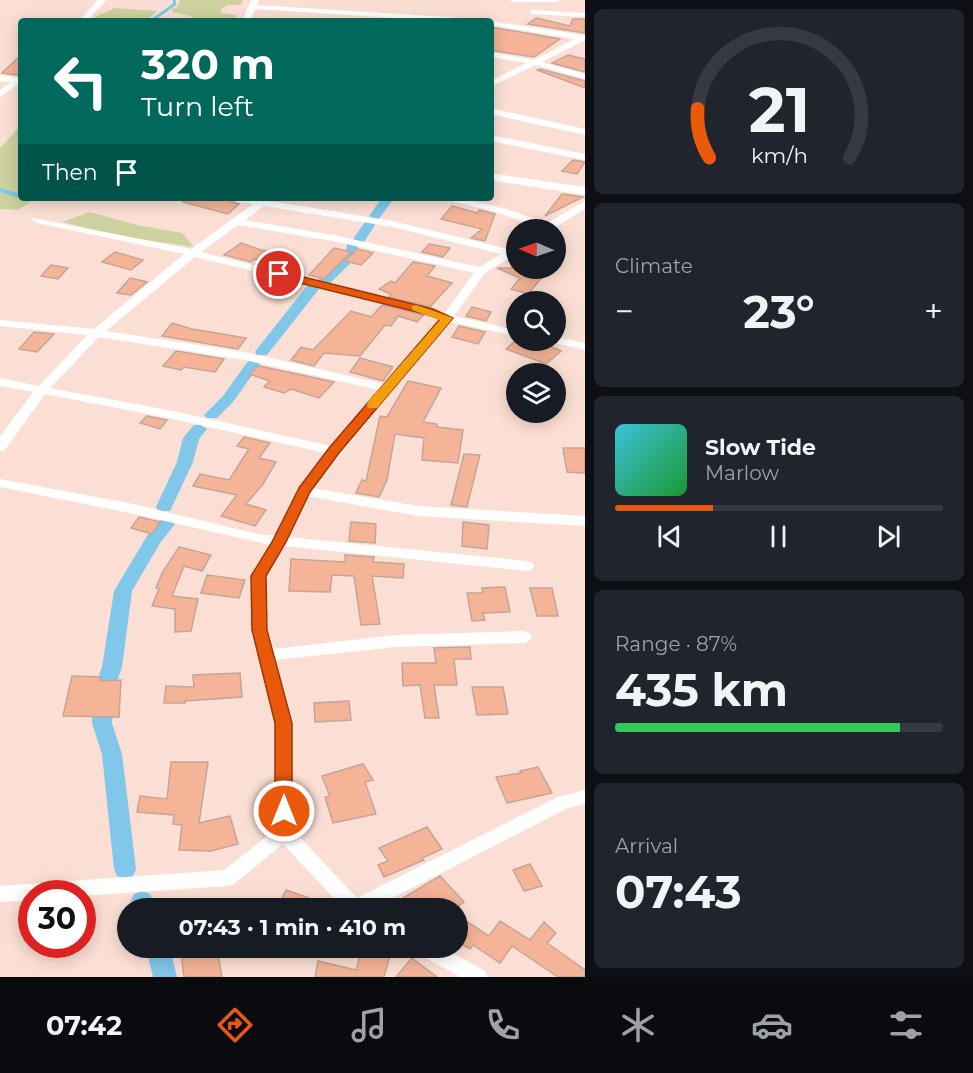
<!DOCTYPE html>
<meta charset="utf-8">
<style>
:root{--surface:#171b24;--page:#20242c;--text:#f1f3f6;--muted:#9ea1a6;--line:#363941;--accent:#ea580c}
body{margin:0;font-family:Montserrat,sans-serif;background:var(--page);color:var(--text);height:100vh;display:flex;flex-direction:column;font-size:22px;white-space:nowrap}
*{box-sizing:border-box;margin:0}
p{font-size:20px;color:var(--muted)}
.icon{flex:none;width:33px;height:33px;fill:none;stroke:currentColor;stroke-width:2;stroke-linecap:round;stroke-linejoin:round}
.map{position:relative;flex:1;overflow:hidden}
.drawer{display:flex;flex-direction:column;gap:9px;padding:9px;background:#0d0f14;width:388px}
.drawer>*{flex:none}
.hud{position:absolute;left:18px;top:18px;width:476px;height:183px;border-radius:6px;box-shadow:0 3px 15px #0003;background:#00695c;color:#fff;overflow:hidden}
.needle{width:39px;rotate:272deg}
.tools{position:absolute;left:506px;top:219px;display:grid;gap:12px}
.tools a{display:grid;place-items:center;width:60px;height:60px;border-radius:50%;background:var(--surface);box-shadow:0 3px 15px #0003;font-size:30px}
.speed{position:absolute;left:18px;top:880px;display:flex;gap:12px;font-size:30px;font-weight:700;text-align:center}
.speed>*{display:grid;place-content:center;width:78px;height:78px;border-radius:50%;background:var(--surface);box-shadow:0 3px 15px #0003;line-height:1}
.speed .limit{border:9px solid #d22;background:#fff;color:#111}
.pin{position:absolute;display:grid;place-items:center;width:51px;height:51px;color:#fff;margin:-26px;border:3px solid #fff;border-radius:50%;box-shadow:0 2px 6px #0007}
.me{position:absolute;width:66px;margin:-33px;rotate:0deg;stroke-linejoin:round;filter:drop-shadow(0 0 4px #0008)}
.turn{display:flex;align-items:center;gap:21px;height:126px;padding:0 24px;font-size:27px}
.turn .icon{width:78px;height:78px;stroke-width:2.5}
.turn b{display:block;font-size:42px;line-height:51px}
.then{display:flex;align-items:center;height:57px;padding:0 24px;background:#0003;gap:12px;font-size:22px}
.big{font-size:45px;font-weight:700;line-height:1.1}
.drawer .tile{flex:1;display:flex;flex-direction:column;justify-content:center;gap:9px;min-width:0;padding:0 21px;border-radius:9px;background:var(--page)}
.drawer .dial{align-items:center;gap:0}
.dial svg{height:156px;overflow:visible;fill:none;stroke:var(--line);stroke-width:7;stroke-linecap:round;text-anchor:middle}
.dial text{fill:var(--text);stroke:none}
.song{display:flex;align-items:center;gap:18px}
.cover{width:72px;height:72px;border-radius:9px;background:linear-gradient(135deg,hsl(190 70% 55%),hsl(130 70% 35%))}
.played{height:6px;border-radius:3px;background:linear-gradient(90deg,var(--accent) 30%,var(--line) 30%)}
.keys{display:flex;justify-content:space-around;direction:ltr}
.heat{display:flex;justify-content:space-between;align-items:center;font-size:33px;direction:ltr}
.charge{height:9px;border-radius:4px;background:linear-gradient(90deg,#34c759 87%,var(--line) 0)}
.trip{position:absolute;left:117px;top:898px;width:351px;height:60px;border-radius:30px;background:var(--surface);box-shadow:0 3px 15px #0003;font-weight:700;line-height:60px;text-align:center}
.tabs{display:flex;height:96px;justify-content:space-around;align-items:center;background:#090b0e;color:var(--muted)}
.tabs .icon{width:42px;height:42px}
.tabs .current{color:var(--accent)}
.tabs b{font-size:27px;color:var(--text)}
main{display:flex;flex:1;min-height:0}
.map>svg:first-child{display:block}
.green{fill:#ced2a0}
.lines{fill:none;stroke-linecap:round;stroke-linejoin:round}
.stream-far1{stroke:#81c7ea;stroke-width:3}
.stream{stroke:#81c7ea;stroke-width:4}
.canal{fill:#81c7ea;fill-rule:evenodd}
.building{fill:#f5b497;stroke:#c5a597;stroke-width:1.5}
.minor{fill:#fff;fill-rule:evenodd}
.tertiary{fill:#fff;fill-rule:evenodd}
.route{fill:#ea580c;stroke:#983908;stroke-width:1.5}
.slow{fill:#f59e0b}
</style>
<main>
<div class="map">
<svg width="585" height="977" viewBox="0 0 585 977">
<rect width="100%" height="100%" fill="#fbdfd4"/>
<path class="green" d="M180 0H243L240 5H228L221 9V13L236 15 235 21H190L193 18 190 16 172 12V9L178 6Z
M114 8 157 11 146 21H90C98 13 106 14 114 8Z
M21 125V198H36L18 210 0 209V148Z
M90 212 137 225 182 233 194 247 124 237 62 222Z"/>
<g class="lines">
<path class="stream-far1" d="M151 21 175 4 174 0"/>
<path class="stream" d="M0 190 21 196"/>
<path class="canal" d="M382 198H394L379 219H371L369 216Z
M369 221 375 225 364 242H354L353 239 365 222Z
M352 243 358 247 357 257 330 283H320L318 280 320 277 346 253 347 244Z
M312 285 319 289 267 355H257L255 352 257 349 307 286Z
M253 360 260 364 233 402 217 418H207L204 415 223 396 248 361Z
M199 424 207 429 199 439 193 462 172 507 170 511H158L156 507 177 462 183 438 193 426Z
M166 518 172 520 175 524 160 543 132 591 122 667 114 690 112 723 122 754 136 869 133 876 125 879 117 876 114 869 102 754 92 723 94 690 102 667 114 591 147 536 160 520Z
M142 891 150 894 157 909H134L131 901 134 894Z
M146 948H170L177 977H153Z"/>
</g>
<path class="building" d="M536 18 570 26 573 19H585V33L528 24Z
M490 27 560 39 534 57 502 52 490 50Z
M21 55V73L17 75 2 73Z
M568 55 585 59V72L552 63Z
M540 69 585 81V88L537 70Z
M573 160 585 162 577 174 562 171Z
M562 194 583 197 545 216Z
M184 198H221L239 204 228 214 183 202Z
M452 206 478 213 479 210 495 214 485 241 471 238 482 229 441 219Z
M241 243 261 250 283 254 272 264 254 259 251 262 224 255Z
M429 244 450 248 443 257 422 252Z
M334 248 351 252 324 279 309 275Z
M357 249 373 253 361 265 345 261Z
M115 252 143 260 131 270 102 262Z
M413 262 435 266 427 276 452 283 430 307 389 297 391 294 379 289 391 281 395 283Z
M51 265 68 268 58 279 41 276Z
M497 268H550L528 294 511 289 520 278Z
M130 278 147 282 131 295 117 293Z
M382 305 424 315 417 322 398 316 391 326 385 325 360 356 324 353 314 366 291 360 301 347 313 350 351 311 371 317Z
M472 307 491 312 486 321 466 316Z
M172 323 192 329 246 338 238 349 162 336Z
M459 326 485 332 478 344 452 337Z
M34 332 54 334 37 352 19 349Z
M516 340 537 345 540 342 561 351 546 364 506 349Z
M176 351 224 359 215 372 184 367 181 370 163 366Z
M360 358 393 367 383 381 350 372Z
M259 366 334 382 319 398 291 389 284 393 264 387 270 381 249 374Z
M408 381 441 388 423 422 437 424V427L463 430 458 463 422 460 424 438 395 434 387 480 379 497 356 493 362 480 366 481 380 416 387 417Z
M147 416 167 420 160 429 140 423Z
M244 437 270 443 259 458 276 462 263 484 246 504 266 510 255 526 221 516 237 495 193 486 200 474 229 480 249 449 237 446Z
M563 448H585V473L567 472Z
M464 454 480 455 467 507 451 505Z
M139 517 160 522 152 534 131 528Z
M351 522 376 524 375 543 349 541Z
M463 522 489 525 487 549 462 546Z
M179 547 211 555 202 571 184 566 172 596 198 599 191 631 175 632V609L152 606 159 589 156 588 162 573Z
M345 555 374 557 373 562 404 564 403 578 372 576 380 624 361 625 354 576 332 575 330 592 289 591 291 559 345 562Z
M207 575 245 580 239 598 201 593Z
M505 587 510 612 483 613 485 620 472 621 467 593H483L482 588Z
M530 588H552L558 616H537Z
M470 647 471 659H454L457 685H434L439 718H425L420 685 403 686 402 663H436L434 648Z
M240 673 242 697 185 701V703H164L166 686 194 687 193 675Z
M72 676 101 677 100 681 121 680 119 717 63 716Z
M472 687H503L508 714 477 715Z
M349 701 351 720 315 722 314 703Z
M171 762H208L199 823 230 816 238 844 211 851 179 850 182 825 173 824 174 815 137 812 140 796 167 799Z
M363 764 373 780 365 782 376 814 333 823 325 797 330 796 322 776Z
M538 767 552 793 507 803 496 777 521 773 520 771Z
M427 827 442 849 422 858 424 860 384 877 378 865 388 861 379 848Z
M530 864 542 886 524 891 513 870Z
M440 876 464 902 455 909H414L403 898Z
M286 890 309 898 304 909H277Z
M458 916 489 936 500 921 530 940 544 922 556 933 547 943 585 970V977H558L512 946 500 963 473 945 470 949 458 942Z
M203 948H217L222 977H184L181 952Z
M362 948H392L384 977H315L318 961 356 970Z
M412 958 437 977H396Z"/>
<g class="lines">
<path class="minor" d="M98 0H106L87 21H79Z
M251 0H259L257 5 479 19 483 21H441L255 9 250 21H242Z
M509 0H560L556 2H513Z
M534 10 585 13V17L531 14 530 12Z
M489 21H490L583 35H585V40L542 62 585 74V79L535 65 490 87V81L527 63 490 57V52L534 60 575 39 490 25V21Z
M21 75V82L0 97V90Z
M490 108 585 129V135L490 114Z
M490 135 585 154V160L490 141Z
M228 198H273L270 201 393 221 508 249 516 246 515 255 485 273 454 316 516 330V336L450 322 312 488 418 506 585 516V526L418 516 307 496 288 537 527 561 532 562 534 566 532 570 527 571 284 546 266 576 268 630 273 649 396 635 524 631 529 633 532 637 529 641 524 643 396 647 275 660 292 723 293 830 357 898 558 797 585 790V804L568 808 371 909H344L283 844 234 884 228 886 82 896V894H32V900L0 902V886L224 870 275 830 276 723 252 630V576L270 545 134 514 0 487V479L134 504 257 534 275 536 296 491 325 453 173 419 45 394 5 450 0 451V437L33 392 0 386V378L39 386 87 335 0 326V320L94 329 184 254 37 223 32 220 33 218 191 249 253 204 233 201ZM264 206 393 227 501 254 479 267 338 236 245 220ZM238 225 338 242 474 273 445 313 201 252ZM195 257 425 313 440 319 385 384 244 352 106 331ZM99 337 244 360 380 390 331 446 173 411 50 388Z
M439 198C477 198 512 211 547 223L585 201V209L551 230H538L540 228 496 212Z
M555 337 585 343V350L550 342 549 340H555Z
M416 948H444L485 971 488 977H460L419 954Z"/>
<path class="tertiary" d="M0 75 21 78V84L0 81Z
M490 173 585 187V195L490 180Z"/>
</g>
<path class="route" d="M279 271 433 309 453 318 339 453 310 492 286 542 266 576 267 630 292 723V811L290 816 284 818 277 816 275 811V723L252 630 251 576 272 542 299 488 329 448 440 319 425 314 275 277V272Z"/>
<path class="slow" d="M416 305 453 318 377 408H368L367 405 368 402 440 320 412 310V306Z"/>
</svg>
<div class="tools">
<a><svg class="needle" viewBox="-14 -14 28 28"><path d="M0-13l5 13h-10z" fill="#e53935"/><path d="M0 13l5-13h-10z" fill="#9ea1a6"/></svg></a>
<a><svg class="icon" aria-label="search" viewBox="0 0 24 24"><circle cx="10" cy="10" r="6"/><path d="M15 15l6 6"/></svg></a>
<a><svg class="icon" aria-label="layers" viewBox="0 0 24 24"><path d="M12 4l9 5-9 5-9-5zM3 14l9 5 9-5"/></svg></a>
</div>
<div class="speed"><div class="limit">30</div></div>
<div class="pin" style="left:279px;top:274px;background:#d93025"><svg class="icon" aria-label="arrive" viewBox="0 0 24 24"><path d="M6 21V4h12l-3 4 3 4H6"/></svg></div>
<svg class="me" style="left:284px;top:811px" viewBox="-20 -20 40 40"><circle r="17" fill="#ea580c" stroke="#fff" stroke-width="3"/><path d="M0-11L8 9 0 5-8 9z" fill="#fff"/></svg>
<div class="trip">07:43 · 1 min · 410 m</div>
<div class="hud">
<div class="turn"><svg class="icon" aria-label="left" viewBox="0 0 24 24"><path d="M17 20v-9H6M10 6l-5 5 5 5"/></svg><div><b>320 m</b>Turn left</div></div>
<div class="then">Then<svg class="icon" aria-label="arrive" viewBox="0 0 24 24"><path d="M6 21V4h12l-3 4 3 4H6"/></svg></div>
</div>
</div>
<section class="drawer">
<div class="tile dial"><svg viewBox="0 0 100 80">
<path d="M14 69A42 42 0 1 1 86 69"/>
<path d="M14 69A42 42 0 0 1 8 44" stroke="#ea580c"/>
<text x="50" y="56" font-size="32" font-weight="700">21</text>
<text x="50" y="72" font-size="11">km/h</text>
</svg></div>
<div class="tile"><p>Climate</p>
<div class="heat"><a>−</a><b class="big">23°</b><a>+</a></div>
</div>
<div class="tile">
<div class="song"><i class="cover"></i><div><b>Slow Tide</b><p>Marlow</p></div></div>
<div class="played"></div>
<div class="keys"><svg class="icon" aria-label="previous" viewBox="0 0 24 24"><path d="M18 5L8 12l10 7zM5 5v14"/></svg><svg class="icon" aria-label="pause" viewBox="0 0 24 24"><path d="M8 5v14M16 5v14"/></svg><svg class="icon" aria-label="next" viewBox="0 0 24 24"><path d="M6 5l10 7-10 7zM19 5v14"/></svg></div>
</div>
<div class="tile"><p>Range · 87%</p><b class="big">435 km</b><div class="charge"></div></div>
<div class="tile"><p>Arrival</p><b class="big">07:43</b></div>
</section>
</main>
<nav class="tabs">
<b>07:42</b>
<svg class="icon current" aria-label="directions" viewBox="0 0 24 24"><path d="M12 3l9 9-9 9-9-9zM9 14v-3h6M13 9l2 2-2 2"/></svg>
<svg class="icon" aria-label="music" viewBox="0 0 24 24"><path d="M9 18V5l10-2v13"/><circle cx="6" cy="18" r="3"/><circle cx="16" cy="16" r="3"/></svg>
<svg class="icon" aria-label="phone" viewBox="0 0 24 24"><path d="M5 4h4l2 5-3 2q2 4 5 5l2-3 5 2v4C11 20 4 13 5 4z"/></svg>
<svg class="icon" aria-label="climate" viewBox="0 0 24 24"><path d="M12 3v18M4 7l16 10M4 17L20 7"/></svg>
<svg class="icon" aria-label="car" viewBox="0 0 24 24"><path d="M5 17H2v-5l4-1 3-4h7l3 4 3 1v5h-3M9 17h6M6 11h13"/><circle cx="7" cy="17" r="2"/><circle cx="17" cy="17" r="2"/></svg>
<svg class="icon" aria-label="filters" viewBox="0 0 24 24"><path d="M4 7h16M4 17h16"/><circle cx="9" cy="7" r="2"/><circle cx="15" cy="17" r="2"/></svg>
</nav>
